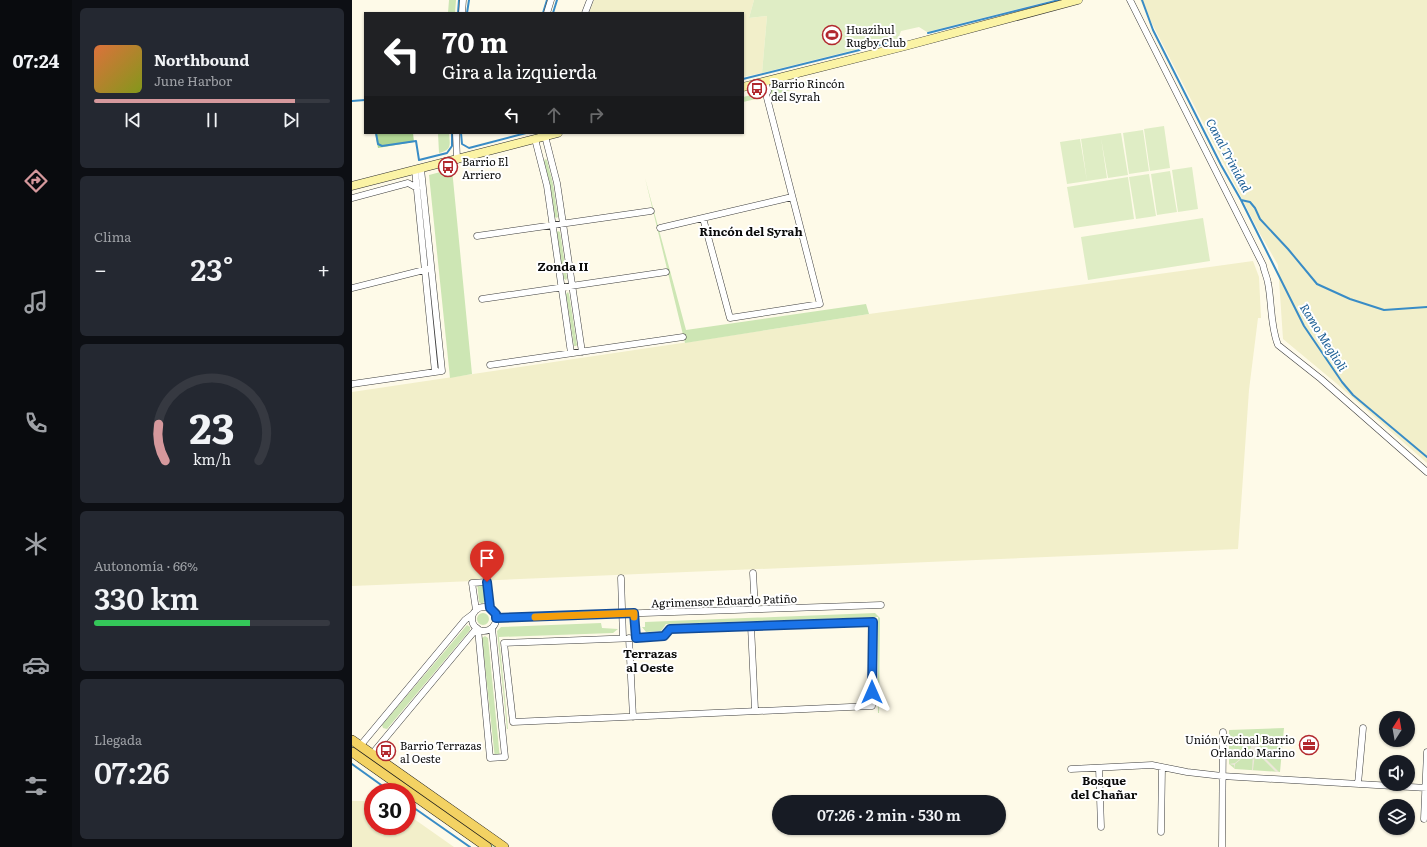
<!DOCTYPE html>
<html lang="es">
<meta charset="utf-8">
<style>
:root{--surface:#171b24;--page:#242831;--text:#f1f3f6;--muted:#9ea1a6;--line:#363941;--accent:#d5989c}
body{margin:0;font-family:Literata,serif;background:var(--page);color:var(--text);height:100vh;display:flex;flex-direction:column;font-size:15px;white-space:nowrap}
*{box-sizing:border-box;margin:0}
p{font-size:13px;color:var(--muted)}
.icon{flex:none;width:22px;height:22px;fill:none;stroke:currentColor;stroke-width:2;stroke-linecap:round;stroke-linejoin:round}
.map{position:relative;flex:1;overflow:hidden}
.sheet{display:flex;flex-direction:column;gap:8px;padding:8px;background:#0d0f14;width:280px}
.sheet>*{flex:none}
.hud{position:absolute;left:12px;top:12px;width:380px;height:122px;border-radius:0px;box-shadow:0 1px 3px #0004;background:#202124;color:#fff;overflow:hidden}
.needle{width:26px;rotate:11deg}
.tools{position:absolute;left:1027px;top:711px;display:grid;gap:8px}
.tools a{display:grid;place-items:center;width:36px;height:36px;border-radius:50%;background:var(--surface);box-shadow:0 1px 3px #0004;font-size:20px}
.speed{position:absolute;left:12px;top:783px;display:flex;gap:8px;font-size:20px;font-weight:700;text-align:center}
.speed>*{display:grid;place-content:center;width:52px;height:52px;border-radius:50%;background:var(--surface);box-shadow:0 1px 3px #0004;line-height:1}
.speed .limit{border:6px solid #d22;background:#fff;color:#111}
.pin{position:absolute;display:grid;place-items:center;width:34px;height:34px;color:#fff;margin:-41px -17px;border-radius:50% 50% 50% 0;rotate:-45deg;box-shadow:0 0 4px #0007}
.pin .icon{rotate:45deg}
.me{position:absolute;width:44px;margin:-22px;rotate:0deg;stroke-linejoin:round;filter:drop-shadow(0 0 3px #0008)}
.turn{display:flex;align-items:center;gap:14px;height:84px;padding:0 12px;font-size:18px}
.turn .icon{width:52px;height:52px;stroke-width:2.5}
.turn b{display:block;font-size:28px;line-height:34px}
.lanes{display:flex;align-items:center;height:38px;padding:0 12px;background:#0003;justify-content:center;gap:20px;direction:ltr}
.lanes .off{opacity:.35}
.big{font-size:30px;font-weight:600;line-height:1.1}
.sheet .tile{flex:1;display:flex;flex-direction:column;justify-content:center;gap:6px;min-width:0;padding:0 14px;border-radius:6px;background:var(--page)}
.sheet .dial{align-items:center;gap:0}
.dial svg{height:104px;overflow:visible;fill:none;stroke:var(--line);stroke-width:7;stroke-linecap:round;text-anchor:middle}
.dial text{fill:var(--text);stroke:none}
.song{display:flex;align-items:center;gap:12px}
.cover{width:48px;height:48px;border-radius:6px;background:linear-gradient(135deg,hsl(20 70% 55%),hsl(70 70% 35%))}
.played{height:4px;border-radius:2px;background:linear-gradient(90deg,var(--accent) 85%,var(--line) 85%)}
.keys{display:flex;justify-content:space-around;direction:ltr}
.heat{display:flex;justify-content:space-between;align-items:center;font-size:22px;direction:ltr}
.charge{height:6px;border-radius:3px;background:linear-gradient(90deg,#34c759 66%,var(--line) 0)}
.trip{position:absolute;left:420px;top:795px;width:234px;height:40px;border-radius:20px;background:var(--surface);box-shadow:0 1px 3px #0004;font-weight:600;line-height:40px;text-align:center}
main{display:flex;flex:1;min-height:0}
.menu{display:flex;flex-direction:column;width:72px;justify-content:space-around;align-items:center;background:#090b0e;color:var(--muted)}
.menu .icon{width:28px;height:28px}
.menu .on{color:var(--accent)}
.menu b{font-size:18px;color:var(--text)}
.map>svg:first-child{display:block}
.farmland{fill:#f2efca}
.green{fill:#cde6b4}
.forest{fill:#b1d694}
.pitch{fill:#dfedc5}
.plaza{fill:#ece7d9}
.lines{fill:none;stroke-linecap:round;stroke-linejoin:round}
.stream{stroke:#398cc6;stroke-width:2}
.street-casing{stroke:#3d3d3d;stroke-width:7}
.secondary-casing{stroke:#2c2c2c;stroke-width:9}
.primary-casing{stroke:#1b1b1b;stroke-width:10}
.street{stroke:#fff;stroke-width:6}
.secondary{stroke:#fbf3a5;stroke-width:8}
.primary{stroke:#f3d263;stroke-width:9}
.route-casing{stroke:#114b97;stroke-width:10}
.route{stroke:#1a73e8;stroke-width:7}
.slow{stroke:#f59e0b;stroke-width:7}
.labels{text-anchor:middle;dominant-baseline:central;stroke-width:4;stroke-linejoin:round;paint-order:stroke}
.poi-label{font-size:11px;fill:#0a0a0a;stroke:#fff;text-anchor:start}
.street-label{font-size:11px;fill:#0a0a0a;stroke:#fff}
.water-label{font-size:12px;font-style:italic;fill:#1a5d94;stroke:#fff}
.neighbourhood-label{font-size:12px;font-weight:bold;fill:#0a0a0a;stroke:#fff}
</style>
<main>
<nav class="menu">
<b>07:24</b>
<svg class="icon on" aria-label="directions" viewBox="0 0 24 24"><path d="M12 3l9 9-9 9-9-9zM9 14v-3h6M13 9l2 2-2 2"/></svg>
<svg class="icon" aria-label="music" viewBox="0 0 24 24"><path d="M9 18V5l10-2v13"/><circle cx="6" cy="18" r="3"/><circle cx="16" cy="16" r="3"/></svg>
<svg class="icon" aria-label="phone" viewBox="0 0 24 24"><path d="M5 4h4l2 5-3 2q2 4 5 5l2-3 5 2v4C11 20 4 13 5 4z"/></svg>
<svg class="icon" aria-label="climate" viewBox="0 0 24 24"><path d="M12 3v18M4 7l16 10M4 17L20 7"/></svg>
<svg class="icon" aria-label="car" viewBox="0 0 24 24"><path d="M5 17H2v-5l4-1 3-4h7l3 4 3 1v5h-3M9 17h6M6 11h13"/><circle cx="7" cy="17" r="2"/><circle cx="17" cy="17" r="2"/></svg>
<svg class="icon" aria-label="filters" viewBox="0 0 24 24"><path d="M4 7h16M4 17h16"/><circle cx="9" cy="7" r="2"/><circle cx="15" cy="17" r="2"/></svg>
</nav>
<section class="sheet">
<div class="tile">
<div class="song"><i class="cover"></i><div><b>Northbound</b><p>June Harbor</p></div></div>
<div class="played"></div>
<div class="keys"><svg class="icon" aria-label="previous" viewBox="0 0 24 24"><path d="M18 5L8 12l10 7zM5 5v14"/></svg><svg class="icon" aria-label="pause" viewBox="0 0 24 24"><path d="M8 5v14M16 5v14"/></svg><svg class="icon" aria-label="next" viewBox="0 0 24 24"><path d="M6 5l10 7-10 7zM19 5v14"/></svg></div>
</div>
<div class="tile"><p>Clima</p>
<div class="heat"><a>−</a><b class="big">23°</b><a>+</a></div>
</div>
<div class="tile dial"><svg viewBox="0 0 100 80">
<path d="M14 69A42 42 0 1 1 86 69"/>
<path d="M14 69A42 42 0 0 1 9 41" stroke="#d5989c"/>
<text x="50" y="56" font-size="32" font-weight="700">23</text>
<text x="50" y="72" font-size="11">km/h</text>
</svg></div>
<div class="tile"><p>Autonomía · 66%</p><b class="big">330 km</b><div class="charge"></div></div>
<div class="tile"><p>Llegada</p><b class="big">07:26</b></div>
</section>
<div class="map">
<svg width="1075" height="847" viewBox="0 0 1075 847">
<rect width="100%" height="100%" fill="#fefae8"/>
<path class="farmland" d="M242 0H402L397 18 415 16 410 73 391 77V13H237Z
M788 0H1075V463L984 383 931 339 926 265 907 232Z
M901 261 907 277 909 318H906L897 390 886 549 0 586V392L337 342 517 314Z
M0 801H21V826H55V814L102 847H0Z"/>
<path class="green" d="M97 0H104L103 13H96Z
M456 81 458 85 420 95 418 90Z
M407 93 408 98 391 102V97Z
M86 133H97C98 145 100 150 87 153Z
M193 159 195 160 201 184 206 217 204 218 203 217 198 184 192 161Z
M100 169 120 374 98 378 77 175Z
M293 178 334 330 514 304 517 314 333 343Z
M206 231 208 232 215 278 214 280 212 279 205 232Z
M216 292 217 294 225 345 224 346H222L214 294Z
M125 581H131L133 601 130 604 127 602Z
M523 613 528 618 527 713H526V617L314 624 309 631 294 632 290 627H293V622Z
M125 619a6 6 0 1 1 12 0a6 6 0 1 1-12 0Z
M249 623 250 628 266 629 261 633 147 637 156 729H155L145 631 149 627Z
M115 625 118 627V630L35 729 31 728 30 725Z
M133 636 136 638 148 759H143L130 638Z
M932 728 928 772 883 769 877 764V730Z
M0 744 147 847H141L0 748Z"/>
<path class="forest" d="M23 133H61L62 142 26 148Z"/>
<path class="pitch" d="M402 0H702L575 32 567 27 549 31 546 39 410 73 415 16 397 18Z
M812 126 818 168 798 171 792 129Z
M791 130 797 171 777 174 771 133Z
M769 133 776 175 756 178 749 138 755 178 735 181 729 139Z
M728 139 735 181 715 184 708 142Z
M840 167 846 209 826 212 820 170Z
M818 171 825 212 805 215 799 174Z
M797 174 804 216 784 219 777 177Z
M776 177 782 219 722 228 715 187Z
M851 218 858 261 736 280 729 237Z"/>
<path class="plaza" d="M891 733V736L900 744 903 743 907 745 908 749 907 752 927 772H924L905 753 903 754 901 770H900L901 754 898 752 883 764V769L882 765 877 764 883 763 898 751 899 746 889 736 887 737Z"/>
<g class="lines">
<path class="stream" d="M790 0 801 30 869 165 889 200 898 202 903 208 908 219 936 249 965 284 998 299 1032 310 1075 307
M106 13 107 0
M115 13 117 0
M191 13 195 0
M201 13 205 0
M576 33 707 0
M391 79 548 40
M0 101 13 100
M24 133 26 144 30 146 64 141 67 160 95 153 100 146V133
M109 133 110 144 117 148 174 133
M889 200 952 326 990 382 1001 395 1075 457
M0 764 39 792
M55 803 118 847"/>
<g class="street-casing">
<path id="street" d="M778 0 911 265C912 271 915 277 916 283 920 303 918 325 926 345L969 379 1075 472
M110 13 111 0
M195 13 199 0
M233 13 238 0
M104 133 105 160
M194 133 193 136 205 183 230 352
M183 139 195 186 219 353
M63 170 83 372
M0 198 56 183 65 188
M351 218 378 318 468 304 414 94 416 91 413 81
M308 228 440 197
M125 236 299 211
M0 288 76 269
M130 299 314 272
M138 365 331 337
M0 384 90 371 69 169
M401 573 403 609
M269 578 271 638
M120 619a12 12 0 1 1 24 0a12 12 0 1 1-24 0Z
M124 610 120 583 135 582 138 608
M282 613 284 638
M144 618 529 605
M521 622 520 706 161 722 152 643 312 637 318 629Z
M399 626 403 710
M126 629 138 758 153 757 140 628
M277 638 281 717
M8 746 113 620 121 614
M20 754 125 628
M747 768 749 827
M719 769 800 765 835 772 870 776 1075 788
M1006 784 1011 728
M1072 819 1075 752
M809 832 810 767
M870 847 871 732"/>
</g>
<g class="secondary-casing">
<path id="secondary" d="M391 87 553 46 726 0
M0 186 206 133"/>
</g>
<g class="primary-casing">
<path id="primary" d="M0 740 152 847
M0 752 135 847"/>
</g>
<use href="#street" class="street"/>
<use href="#secondary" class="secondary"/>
<use href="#primary" class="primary"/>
</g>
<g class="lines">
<g class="route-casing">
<path id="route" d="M135 582 138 608 144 614V618L282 613 284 638 312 636 318 629 521 622 520 692"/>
</g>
<use href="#route" class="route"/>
<path class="slow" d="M183 617 282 613V617"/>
</g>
<defs>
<g id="stadium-ring" transform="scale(1)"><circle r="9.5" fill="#fff" stroke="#b2292e" stroke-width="1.5"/><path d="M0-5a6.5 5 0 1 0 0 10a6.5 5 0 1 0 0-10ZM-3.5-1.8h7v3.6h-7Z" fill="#b2292e"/></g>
<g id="bus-ring" transform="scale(1)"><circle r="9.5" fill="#fff" stroke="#b2292e" stroke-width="1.5"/><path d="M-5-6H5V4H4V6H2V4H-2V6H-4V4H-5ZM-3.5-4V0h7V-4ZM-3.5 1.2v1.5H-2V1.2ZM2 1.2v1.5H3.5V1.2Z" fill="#b2292e"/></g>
<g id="office-ring" transform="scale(1)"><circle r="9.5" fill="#fff" stroke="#b2292e" stroke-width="1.5"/><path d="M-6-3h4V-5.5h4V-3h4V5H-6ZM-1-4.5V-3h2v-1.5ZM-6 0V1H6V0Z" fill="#b2292e"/></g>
</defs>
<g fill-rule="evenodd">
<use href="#stadium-ring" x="480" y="35"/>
<use href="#bus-ring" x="405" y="89"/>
<use href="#bus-ring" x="96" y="167"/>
<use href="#office-ring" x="957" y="745"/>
<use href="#bus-ring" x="34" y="751"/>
</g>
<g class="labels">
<g class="poi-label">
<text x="494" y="29">Huazihul<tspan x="494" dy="13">Rugby Club</tspan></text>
<text x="419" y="83">Barrio Rincón<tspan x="419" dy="13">del Syrah</tspan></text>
<text x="110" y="161">Barrio El<tspan x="110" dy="13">Arriero</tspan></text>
<text x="943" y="739" text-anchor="end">Unión Vecinal Barrio<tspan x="943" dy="13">Orlando Marino</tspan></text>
<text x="48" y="745">Barrio Terrazas<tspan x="48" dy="13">al Oeste</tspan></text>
</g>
<g class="street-label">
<text transform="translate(372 600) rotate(-2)">Agrimensor Eduardo Patiño</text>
</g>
<g class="water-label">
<text transform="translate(877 155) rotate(62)">Canal Trinidad</text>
<text transform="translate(972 337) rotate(58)">Ramo Meglioli</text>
</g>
<g class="neighbourhood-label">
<text x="399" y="231">Rincón del Syrah</text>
<text x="211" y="266">Zonda II</text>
<text x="298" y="653">Terrazas<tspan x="298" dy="14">al Oeste</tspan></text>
<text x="752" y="780">Bosque<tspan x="752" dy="14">del Chañar</tspan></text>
</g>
</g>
</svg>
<div class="tools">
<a><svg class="needle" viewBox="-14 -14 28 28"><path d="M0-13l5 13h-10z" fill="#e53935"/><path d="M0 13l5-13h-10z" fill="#9ea1a6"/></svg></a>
<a><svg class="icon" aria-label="sound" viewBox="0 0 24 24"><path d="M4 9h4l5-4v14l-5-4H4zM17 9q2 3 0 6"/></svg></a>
<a><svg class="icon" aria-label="layers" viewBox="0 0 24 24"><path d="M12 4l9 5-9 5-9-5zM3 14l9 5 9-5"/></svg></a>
</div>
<div class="speed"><div class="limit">30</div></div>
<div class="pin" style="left:135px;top:582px;background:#d93025"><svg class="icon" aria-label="arrive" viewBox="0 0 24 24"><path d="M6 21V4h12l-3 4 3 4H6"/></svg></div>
<svg class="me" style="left:520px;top:692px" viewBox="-20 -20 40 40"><path d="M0-17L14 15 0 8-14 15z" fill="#1a73e8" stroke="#fff" stroke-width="4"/></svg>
<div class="trip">07:26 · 2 min · 530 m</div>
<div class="hud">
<div class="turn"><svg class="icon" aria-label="left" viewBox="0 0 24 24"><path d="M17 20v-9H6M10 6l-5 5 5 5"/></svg><div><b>70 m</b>Gira a la izquierda</div></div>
<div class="lanes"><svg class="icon" aria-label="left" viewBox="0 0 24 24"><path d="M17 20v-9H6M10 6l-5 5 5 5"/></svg><svg class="icon off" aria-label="ahead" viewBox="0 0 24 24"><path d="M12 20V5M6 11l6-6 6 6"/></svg><svg class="icon off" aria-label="right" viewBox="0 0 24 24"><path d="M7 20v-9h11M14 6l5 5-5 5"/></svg></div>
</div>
</div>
</main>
